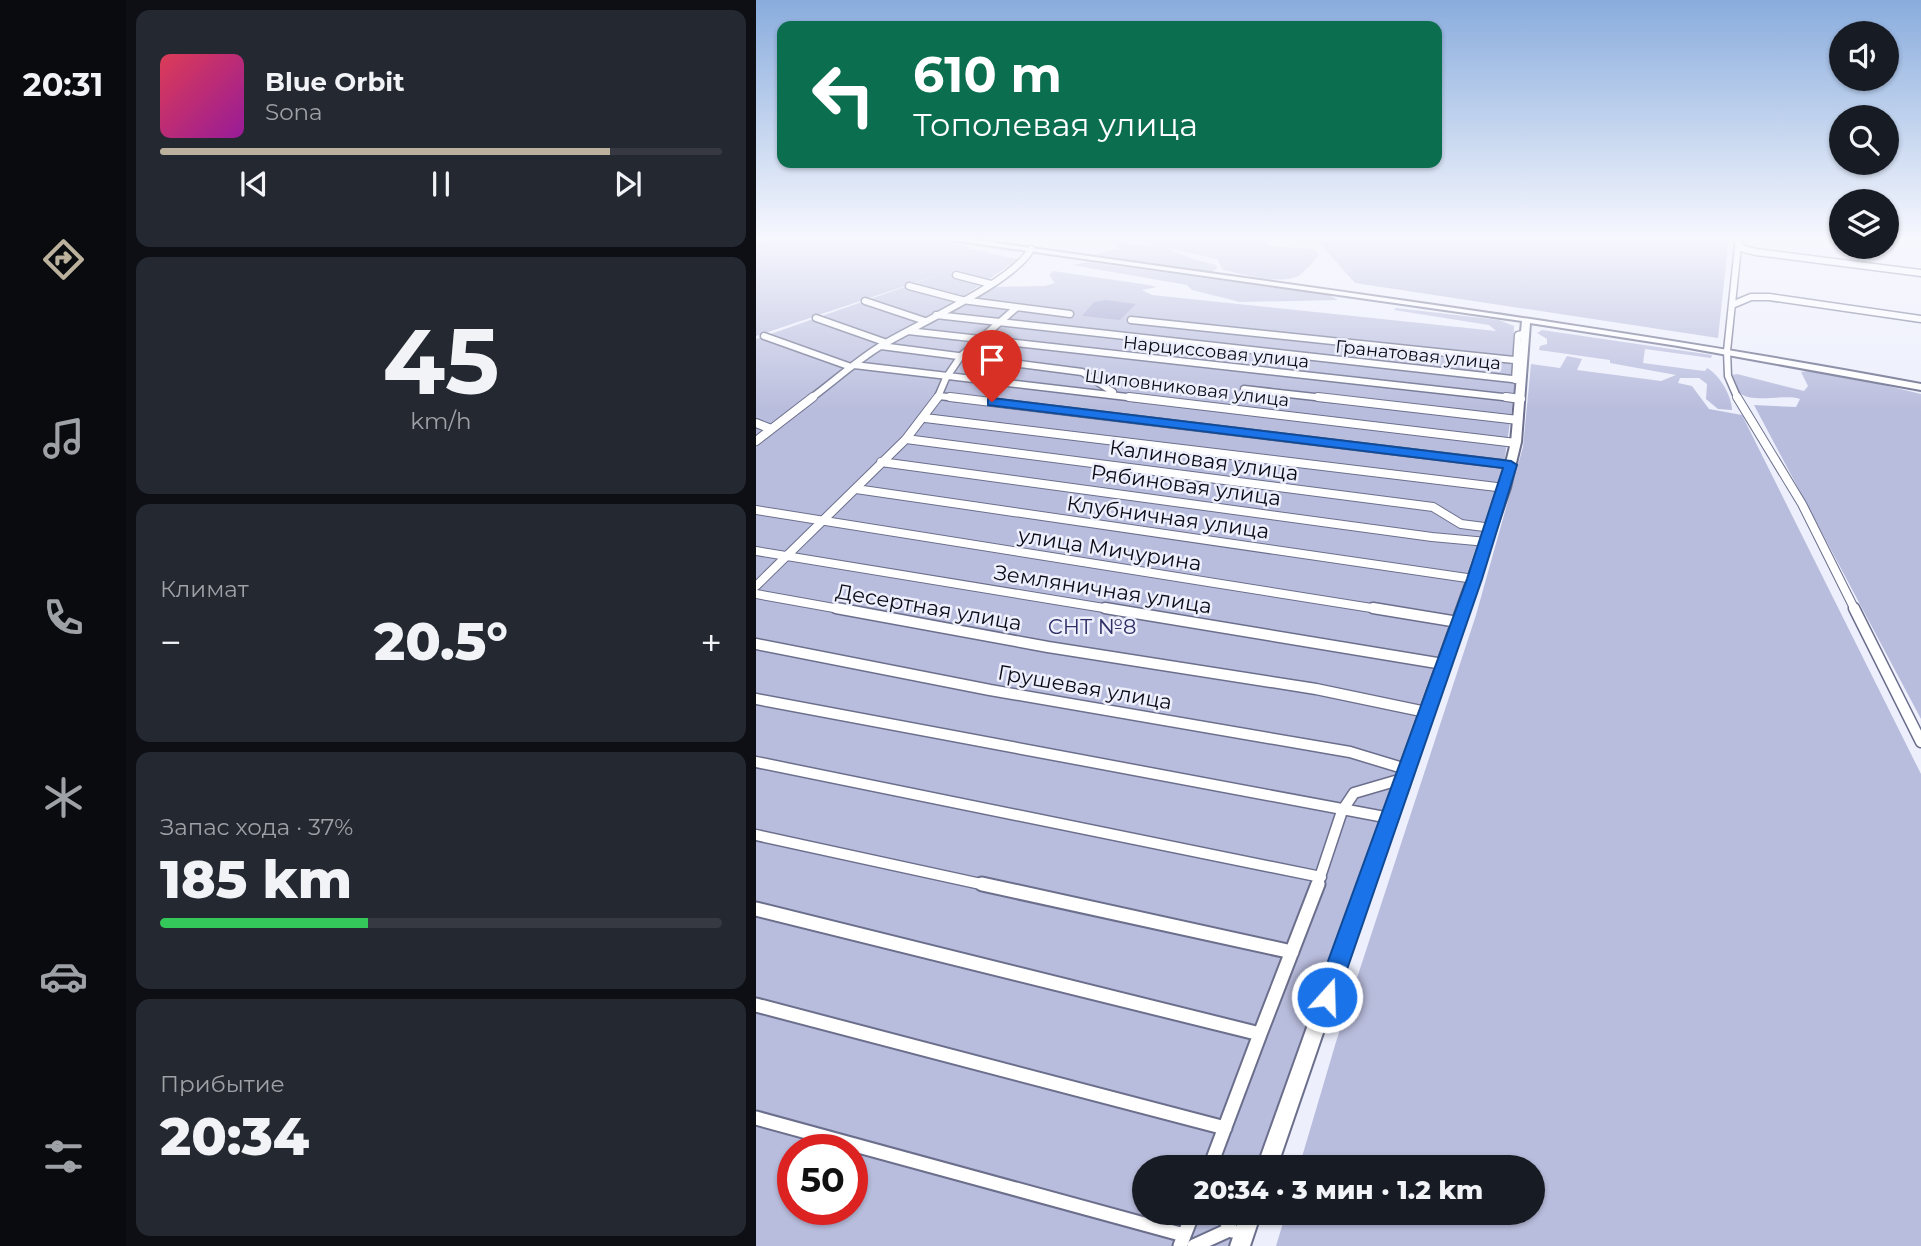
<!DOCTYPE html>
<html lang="ru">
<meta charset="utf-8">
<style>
:root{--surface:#171b24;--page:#242831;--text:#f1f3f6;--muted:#9ea1a6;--line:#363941;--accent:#bbb19d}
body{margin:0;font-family:Montserrat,sans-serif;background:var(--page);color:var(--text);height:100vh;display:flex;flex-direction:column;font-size:26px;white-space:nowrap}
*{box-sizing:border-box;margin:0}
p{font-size:23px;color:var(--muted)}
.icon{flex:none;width:38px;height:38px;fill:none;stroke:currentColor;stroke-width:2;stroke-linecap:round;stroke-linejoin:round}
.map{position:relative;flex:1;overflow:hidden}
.panel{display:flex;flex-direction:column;gap:10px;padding:10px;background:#0d0f14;width:630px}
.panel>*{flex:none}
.banner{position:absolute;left:21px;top:21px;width:665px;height:147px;border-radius:14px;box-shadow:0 2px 5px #0004;background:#0b6e4f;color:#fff;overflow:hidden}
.fabs{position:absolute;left:1073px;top:21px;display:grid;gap:14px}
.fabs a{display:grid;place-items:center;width:70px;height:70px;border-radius:50%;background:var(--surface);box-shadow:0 2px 5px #0004;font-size:35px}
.speed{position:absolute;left:21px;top:1134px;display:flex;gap:14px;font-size:35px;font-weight:700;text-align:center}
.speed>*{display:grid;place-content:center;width:91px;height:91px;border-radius:50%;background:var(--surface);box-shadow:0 2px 5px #0004;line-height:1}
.speed .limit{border:10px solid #d22;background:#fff;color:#111}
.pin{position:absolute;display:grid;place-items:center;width:60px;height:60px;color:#fff;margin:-72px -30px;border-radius:50% 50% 50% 0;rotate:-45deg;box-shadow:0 0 7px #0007}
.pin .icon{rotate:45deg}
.me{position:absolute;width:77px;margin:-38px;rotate:20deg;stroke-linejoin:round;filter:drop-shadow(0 0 5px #0008)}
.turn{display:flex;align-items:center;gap:24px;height:147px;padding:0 21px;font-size:32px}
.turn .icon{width:91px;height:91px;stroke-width:2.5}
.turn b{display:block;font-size:49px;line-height:60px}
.big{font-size:52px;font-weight:800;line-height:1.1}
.panel .widget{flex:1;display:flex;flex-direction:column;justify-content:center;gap:10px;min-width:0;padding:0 24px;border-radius:14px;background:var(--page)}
.panel .dial{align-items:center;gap:0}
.dial b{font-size:91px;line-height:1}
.song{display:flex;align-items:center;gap:21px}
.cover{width:84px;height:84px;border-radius:10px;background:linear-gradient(135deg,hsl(350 70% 55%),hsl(300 70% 35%))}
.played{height:7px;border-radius:4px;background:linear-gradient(90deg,var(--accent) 80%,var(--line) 80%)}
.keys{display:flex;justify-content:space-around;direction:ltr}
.heat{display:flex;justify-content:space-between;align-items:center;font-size:38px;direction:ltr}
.charge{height:10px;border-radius:5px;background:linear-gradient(90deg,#34c759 37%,var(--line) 0)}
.trip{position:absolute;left:376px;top:1155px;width:413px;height:70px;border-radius:35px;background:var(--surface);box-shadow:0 2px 5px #0004;font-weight:800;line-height:70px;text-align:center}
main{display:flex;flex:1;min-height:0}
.dock{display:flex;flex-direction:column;width:126px;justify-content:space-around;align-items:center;background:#090b0e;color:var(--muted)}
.dock .icon{width:49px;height:49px}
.dock .current{color:var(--accent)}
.dock b{font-size:32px;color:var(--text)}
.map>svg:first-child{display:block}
.green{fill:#b9bddd;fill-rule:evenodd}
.water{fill:#9ba0cc}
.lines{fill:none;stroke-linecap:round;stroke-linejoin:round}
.minor-far3-casing{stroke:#6b6f8c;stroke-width:9}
.minor-far2-casing{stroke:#6b6f8c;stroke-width:10}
.minor-far1-casing{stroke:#6b6f8c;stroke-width:13}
.minor-casing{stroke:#6b6f8c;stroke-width:17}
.major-casing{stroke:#6b6f8c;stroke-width:4}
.minor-far3{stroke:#fff;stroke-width:6}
.minor-far2{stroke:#fff;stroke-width:8}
.minor-far1{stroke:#fff;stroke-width:10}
.minor{stroke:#fff;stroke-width:13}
.major{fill:#fff;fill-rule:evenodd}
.route{fill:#1a73e8;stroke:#114b97;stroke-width:2}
.labels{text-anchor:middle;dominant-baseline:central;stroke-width:5;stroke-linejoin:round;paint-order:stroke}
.far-street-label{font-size:18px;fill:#0a0b16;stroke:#edeffc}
.street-label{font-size:21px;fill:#0a0b16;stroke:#edeffc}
.park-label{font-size:21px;fill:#2e2f66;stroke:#edeffc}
</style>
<main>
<nav class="dock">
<b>20:31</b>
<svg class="icon current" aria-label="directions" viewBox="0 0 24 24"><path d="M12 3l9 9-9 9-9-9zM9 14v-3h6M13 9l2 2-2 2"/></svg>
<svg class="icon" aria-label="music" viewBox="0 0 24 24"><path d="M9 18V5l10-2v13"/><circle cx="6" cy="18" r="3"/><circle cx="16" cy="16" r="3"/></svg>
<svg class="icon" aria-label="phone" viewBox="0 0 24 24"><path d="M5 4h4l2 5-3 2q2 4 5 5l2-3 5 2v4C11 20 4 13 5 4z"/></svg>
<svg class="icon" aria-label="climate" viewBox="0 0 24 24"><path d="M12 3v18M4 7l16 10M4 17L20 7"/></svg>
<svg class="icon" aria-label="car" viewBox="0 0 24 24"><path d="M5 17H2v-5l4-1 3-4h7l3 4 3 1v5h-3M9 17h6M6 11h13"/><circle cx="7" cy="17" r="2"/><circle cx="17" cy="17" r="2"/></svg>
<svg class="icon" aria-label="filters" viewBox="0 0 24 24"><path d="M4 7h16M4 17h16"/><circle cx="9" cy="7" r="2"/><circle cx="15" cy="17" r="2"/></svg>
</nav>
<section class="panel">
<div class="widget">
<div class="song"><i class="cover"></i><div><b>Blue Orbit</b><p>Sona</p></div></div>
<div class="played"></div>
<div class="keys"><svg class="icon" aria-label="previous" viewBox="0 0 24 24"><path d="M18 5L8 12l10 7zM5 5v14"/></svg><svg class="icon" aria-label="pause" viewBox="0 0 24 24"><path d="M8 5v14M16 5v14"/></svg><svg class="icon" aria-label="next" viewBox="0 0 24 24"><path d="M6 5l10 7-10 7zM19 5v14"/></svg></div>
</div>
<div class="widget dial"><b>45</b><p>km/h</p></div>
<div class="widget"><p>Климат</p>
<div class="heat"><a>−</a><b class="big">20.5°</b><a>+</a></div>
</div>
<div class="widget"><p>Запас хода · 37%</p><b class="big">185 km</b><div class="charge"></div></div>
<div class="widget"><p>Прибытие</p><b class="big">20:34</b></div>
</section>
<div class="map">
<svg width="1165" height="1246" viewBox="0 0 1165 1246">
<rect width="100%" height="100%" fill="#edeffc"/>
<path class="green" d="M0 237C53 237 109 232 162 237 197 240 228 254 263 259L187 310 235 287 289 286 299 283 293 275 297 271 393 285 401 287 386 290 396 295 740 331 733 325 638 310 640 308 743 320 758 326 757 351 760 380 746 478 710 576 683 662 638 778 501 1167H388V1213H485L473 1246H0V339L191 272 0 336ZM37 1150H96V1209H37Z
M361 237 372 244 399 245 364 237H506L505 239 513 246 558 249 563 255C557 261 551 270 544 275 526 286 486 274 467 270L461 259 408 247 436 259 460 265 461 268 456 272 339 255 362 248 356 240Z
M558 237H973L962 338 599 283Z
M332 262 573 295 582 300 484 302 436 290 431 285 316 265Z
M786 330 956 355 955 358 889 349 887 363 940 370 949 371 951 368C963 374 976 396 976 410L962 409 950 399 951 384 943 378H924L922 383 936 386 953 409 986 415 1165 774V1246H520L530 1213H777V1167H543L580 1042 720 615 767 447 775 364 804 368 811 356 826 359 821 370 905 381 920 375 854 363V360L783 350 784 346 791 344V339L781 333Z
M1057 370 1079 373 1165 394V719L998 405 1040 407 1044 399C1021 392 978 412 976 375L981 374 1048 391 1052 386 1045 372Z"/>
<path class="water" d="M350 300 380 304 364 320 326 316 338 302Z"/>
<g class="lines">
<g class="minor-far3-casing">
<path id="minor-far3" d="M982 244 988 249 1000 252 1165 273
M200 275 235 284
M153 286 206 300 314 314
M109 301 169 321
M976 305 995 297H1013L1165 319
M180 315 765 380
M60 318 131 343
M375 320 758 360
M152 331 765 399
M8 336 95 367
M125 346 326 372 357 392
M98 365 388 399
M759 380 762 335 766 334
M488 389 577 399
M183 396 209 399
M54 399C77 382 99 362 123 347 159 325 258 282 275 249
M181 399 190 378 205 356 260 308
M982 399 972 376 971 351 983 237"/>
</g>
<g class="minor-far2-casing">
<path id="minor-far2" d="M194 397 755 465
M373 397 760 443
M562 397 762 420
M750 397 765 399
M981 397 1046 504 1099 610
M169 418 749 488
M0 423 15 429
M150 439 677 507 705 524 736 528
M0 441 57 397
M125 462 676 537 731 542
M100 489 718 579
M0 510 628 610
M0 551 360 610
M0 586 150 439 182 397
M0 594 89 610"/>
</g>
<g class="minor-far1-casing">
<path id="minor-far1" d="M80 608 292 647 560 689 670 712
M349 608 687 664
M617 608 702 622
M1098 608 1165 742
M0 644 234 690 594 752 650 769
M0 699 634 818
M0 762 565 877
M0 835 234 886
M561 886 586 811 598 793 646 779"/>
</g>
<g class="minor-casing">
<path id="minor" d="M226 884 536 952
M0 909 504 1034 454 1167
M0 1005 469 1128
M504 1034 562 884
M0 1118 428 1235
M465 1213 476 1231
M424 1246 437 1213
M438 1246 473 1230"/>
</g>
<g class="major-casing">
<path id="major" d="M183 237H200C522 284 845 324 1165 384V390L922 346 774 323 765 442 754 488 521 1167H501L744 488 755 442 766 321 187 239Z
M485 1213H505L494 1246H474Z"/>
</g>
<use href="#minor-far3" class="minor-far3"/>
<use href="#minor-far2" class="minor-far2"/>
<use href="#minor-far1" class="minor-far1"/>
<use href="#minor" class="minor"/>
<use href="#major" class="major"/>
</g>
<linearGradient id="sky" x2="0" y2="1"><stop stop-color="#89acdd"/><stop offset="0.58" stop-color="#f7f8fe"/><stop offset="1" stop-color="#f7f8fe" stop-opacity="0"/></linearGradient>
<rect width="1165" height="411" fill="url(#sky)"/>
<path class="route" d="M236 398 755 461 761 465 726 579 579 1004 571 1008 563 1004 559 997 711 579 747 468 232 405V399Z"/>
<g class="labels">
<g class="far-street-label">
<text transform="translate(460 352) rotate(6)">Нарциссовая улица</text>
<text transform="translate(662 355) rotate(6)">Гранатовая улица</text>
<text transform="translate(431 388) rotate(7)">Шиповниковая улица</text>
</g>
<g class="street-label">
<text transform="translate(448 460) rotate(8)">Калиновая улица</text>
<text transform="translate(430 485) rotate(8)">Рябиновая улица</text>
<text transform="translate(412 517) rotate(8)">Клубничная улица</text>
<text transform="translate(354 549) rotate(9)">улица Мичурина</text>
<text transform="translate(347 589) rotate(9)">Земляничная улица</text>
<text transform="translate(173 607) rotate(10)">Десертная улица</text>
<text transform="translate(329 687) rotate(10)">Грушевая улица</text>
</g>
<g class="park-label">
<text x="336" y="626">СНТ №8</text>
</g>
</g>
</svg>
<div class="fabs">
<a><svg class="icon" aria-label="sound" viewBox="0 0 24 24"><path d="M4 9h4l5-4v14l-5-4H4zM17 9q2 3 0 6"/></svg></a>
<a><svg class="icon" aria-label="search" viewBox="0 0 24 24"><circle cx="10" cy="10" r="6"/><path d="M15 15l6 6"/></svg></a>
<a><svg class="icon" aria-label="layers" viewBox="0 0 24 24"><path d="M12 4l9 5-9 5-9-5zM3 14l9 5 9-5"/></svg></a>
</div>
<div class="speed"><div class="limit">50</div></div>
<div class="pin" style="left:236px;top:402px;background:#d93025"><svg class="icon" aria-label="arrive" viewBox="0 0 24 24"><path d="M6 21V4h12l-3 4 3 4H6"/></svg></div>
<svg class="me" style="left:571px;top:997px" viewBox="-20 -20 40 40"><circle r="17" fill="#1a73e8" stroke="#fff" stroke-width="3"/><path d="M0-11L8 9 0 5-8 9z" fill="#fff"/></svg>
<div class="trip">20:34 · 3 мин · 1.2 km</div>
<div class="banner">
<div class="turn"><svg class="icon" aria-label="left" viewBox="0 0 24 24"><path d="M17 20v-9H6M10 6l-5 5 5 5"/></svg><div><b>610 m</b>Тополевая улица</div></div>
</div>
</div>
</main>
